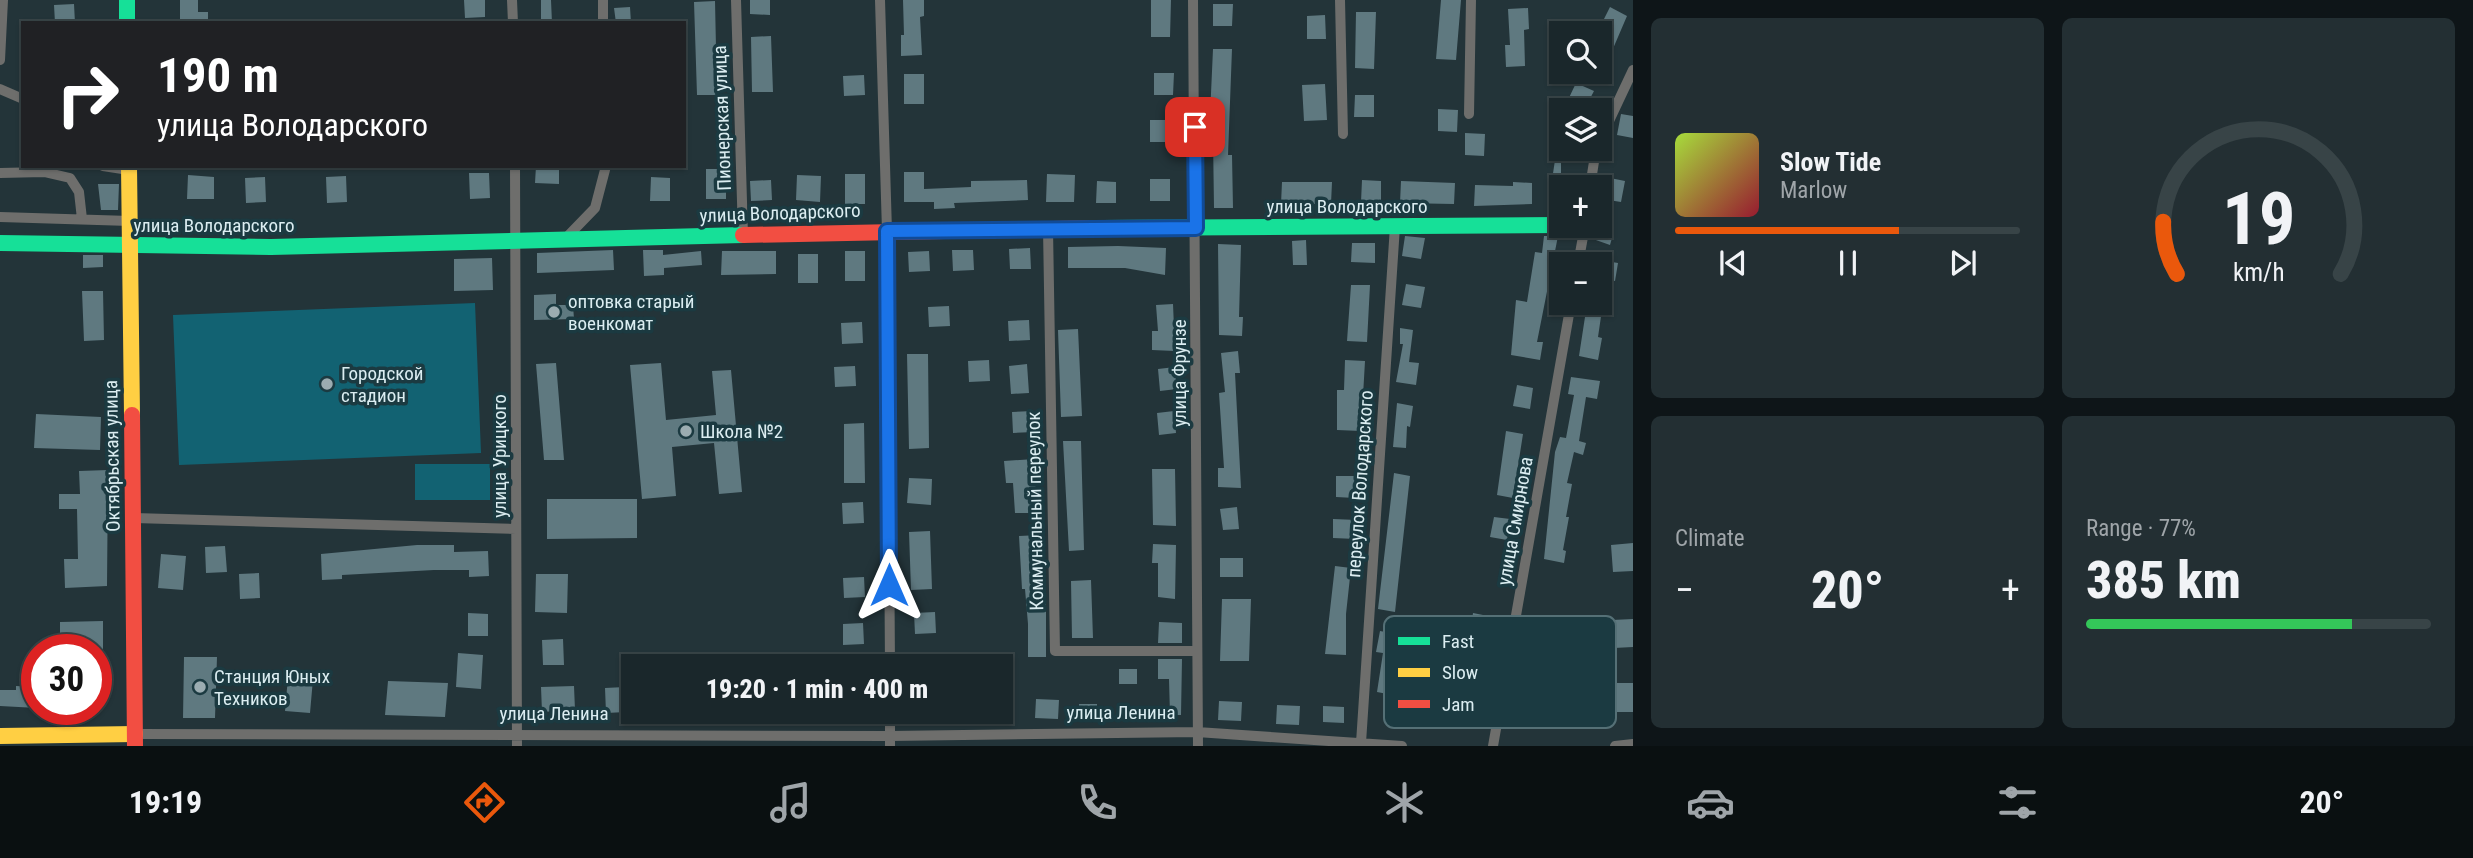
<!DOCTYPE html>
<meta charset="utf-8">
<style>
:root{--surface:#1a272b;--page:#232f33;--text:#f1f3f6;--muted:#9fa5a9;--line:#384447;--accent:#ea580c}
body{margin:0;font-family:"Roboto Condensed",sans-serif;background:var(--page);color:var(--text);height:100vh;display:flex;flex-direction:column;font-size:26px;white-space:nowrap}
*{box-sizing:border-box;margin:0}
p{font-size:23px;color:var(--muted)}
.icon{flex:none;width:38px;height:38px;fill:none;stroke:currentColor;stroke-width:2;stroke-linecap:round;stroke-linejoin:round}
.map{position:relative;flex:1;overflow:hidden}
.side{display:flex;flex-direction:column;gap:18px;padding:18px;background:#0e1518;width:840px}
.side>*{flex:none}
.hud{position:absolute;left:21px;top:21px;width:665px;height:147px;border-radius:0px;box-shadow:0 2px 5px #0004,0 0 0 2px var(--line);background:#202124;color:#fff;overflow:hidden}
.buttons{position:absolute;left:1549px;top:21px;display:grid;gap:14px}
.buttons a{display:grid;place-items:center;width:63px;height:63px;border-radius:0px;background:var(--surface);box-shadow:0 2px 5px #0004,0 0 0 2px var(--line);font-size:35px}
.speed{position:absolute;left:21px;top:634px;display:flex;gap:14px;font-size:35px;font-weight:700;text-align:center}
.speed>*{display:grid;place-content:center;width:91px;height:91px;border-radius:50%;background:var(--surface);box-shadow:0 2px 5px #0004,0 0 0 2px var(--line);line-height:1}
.speed .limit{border:10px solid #d22;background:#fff;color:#111}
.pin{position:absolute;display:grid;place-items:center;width:60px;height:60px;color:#fff;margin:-30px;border-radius:14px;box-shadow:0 4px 10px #0006}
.me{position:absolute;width:77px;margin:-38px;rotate:0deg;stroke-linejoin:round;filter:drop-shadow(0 0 5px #0008)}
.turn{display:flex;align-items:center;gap:24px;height:147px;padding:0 21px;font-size:32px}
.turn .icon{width:91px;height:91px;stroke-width:2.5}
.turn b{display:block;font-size:49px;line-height:60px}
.big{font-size:52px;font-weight:800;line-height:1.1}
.side .widget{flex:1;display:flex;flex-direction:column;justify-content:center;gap:10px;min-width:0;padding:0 24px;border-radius:10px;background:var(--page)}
.side .dial{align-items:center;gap:0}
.dial svg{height:182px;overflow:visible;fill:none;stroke:var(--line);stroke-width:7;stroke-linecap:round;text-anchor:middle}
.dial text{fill:var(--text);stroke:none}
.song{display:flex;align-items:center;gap:21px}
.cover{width:84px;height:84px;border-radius:10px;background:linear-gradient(135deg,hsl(80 70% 55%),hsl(350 70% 35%))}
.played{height:7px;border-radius:4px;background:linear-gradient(90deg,var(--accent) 65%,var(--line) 65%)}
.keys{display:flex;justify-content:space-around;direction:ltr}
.heat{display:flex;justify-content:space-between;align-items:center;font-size:38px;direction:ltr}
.charge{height:10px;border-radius:5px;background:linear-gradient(90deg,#34c759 77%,var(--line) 0)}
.side .tiles{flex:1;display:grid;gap:18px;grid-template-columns:repeat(2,1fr)}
.trip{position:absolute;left:621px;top:654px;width:392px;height:70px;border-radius:0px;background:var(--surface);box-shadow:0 2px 5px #0004,0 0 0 2px var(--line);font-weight:800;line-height:70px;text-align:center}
.tabs{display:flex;height:112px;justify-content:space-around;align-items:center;background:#0a1011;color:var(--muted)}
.tabs .icon{width:49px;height:49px}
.tabs .on{color:var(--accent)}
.tabs b{font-size:32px;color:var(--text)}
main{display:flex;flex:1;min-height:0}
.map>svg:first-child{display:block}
.garden{fill:#126272}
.building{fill:#5f7980}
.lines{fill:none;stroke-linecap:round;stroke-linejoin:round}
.street{stroke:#6e6e6c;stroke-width:10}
.fast{stroke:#16e098;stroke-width:16}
.slow{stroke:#ffcf43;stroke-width:16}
.jam{stroke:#f24e42;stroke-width:16}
.route-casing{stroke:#114b97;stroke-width:18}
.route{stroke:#1a73e8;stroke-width:12}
.poi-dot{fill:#9bacb1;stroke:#1b3a41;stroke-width:2.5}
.labels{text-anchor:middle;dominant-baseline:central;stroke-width:7;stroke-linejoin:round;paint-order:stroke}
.street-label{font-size:19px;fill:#dbedf1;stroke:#1b3a41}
.poi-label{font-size:19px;fill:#dbedf1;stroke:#1b3a41;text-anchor:start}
.key{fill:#1b3a41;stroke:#557076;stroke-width:2}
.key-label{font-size:19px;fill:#dbedf1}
</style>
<main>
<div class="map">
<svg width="1633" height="746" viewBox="0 0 1633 746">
<rect width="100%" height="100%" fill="#233439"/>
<path class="garden" d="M475 303 481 453 179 465 173 315Z
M415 464H490V500H415Z"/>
<path class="building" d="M180 0H198V12H208V23H180Z
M464 0H485V17L465 18Z
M541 0H551L552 23H541Z
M750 0H770V15L750 14Z
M903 0H924V16L920 17 922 55 901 56V35H904Z
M1151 0H1171L1170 37H1151Z
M1441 0H1461L1456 60 1436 59Z
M715 1 717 95H697L694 2Z
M74 4 75 23H55L54 5Z
M1213 4H1233L1232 26H1213Z
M630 7 631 23H616L614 8Z
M1610 7 1627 16 1600 79V27Z
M1528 8 1529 29 1524 30 1525 66 1506 67 1505 45H1510L1508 9Z
M1356 12H1376L1374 69 1355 68Z
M1325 15 1326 39H1307V16Z
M771 36 773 92H752L751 37Z
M1213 49H1232L1228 155H1232L1233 208H1214L1213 138H1209Z
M1154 73H1174L1173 95H1154Z
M904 74H924V104H904Z
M864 75 865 95 844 96 843 76Z
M1576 83 1594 91 1584 110 1567 102Z
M1325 84 1327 120 1304 121 1302 85Z
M1355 95H1374V117H1354Z
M1438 109 1458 110 1457 132 1438 131Z
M1621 114 1633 116V138L1617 135Z
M1150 120H1170V142H1150Z
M1465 133 1485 134 1484 156 1465 155Z
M1555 160H1561V209L1548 207Z
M536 166H559V184L535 183Z
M706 169H726V199H706Z
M904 172H924V189L971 187V181L1027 180 1028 200 954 203 955 208 934 209V202H904Z
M469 173H489L490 198 470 199Z
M845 174H865V204H845Z
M1047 174 1075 175 1074 202H1046Z
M188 175 214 177V199H187Z
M797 175 821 176 820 202 796 200Z
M346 176 347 202 327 203 326 177Z
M265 177 266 202 246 203 245 178Z
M651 177 670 178V201H650Z
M1605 177 1625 181 1621 202 1602 199Z
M1150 179H1170V201H1150Z
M771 180 772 200 751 201 750 181Z
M1362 180 1381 181V202H1361Z
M1097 181 1116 182V203H1096Z
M1401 181 1455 183 1454 204 1400 203Z
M1282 182H1332L1331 204H1281Z
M1513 182 1532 183V204L1474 206 1475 185 1513 186Z
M98 184H119L118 210H101Z
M1598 226 1614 231 1610 245 1593 239Z
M1405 236 1425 238 1421 259 1402 256Z
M1544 236H1558L1537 342H1543L1540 360 1511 355 1516 300 1527 302 1535 252 1542 253Z
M1306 240 1307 265H1293L1292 241Z
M1352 243H1375V263L1351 262Z
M1218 244 1241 245 1239 317H1243L1242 336 1219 335Z
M1118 246 1166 248 1165 275 1125 268H1068V247Z
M1030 248 1031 269H1010L1009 249Z
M613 250 614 270 537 273V253Z
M643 250H663V255L701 251 702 265 664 268V275L644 276Z
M952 250H973L974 270 953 271Z
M722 251H776V274L721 275Z
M845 251H865V281H845Z
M929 251 930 271 909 272 908 252Z
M798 254H818V283H798Z
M83 255H103V267L83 268Z
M492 258 493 290 454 291V259Z
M1600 260 1618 263 1615 281 1600 278Z
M1406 284 1425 287 1421 308 1402 305Z
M1351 285H1370L1367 342 1347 341Z
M82 291H103L104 340 84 341Z
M556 294V305H573L574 319 534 320V295Z
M1583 303H1603L1598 337 1602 338 1598 360 1579 356 1585 317 1581 316Z
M1173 304 1175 351 1152 350V331H1158L1156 305Z
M949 306 950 326 929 327 928 307Z
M1029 320 1030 340 1009 341 1008 321Z
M862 322 863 343 842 344 841 323Z
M1400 328 1413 330 1409 362 1419 363 1416 385 1396 382 1403 344H1400Z
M1078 329 1082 416 1061 417 1058 330Z
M1238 351 1240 373H1235L1241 488 1218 487V468H1224L1219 393 1225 392 1221 353Z
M907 354H928L929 448 909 449Z
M989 360 990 381 969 382 968 361Z
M1345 360 1365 361 1361 431 1337 430V390H1344Z
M556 363 564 460H544L536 364Z
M661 363 666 420 716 415 712 371 731 370 742 492 719 494 714 443 672 447 676 496 642 499 630 365Z
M1027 364 1029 393 1011 394 1009 366Z
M855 366 856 386 835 387 834 367Z
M1175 367 1177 389 1160 391 1158 369Z
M1571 377 1600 381 1597 399 1586 397 1579 441 1586 443 1583 455 1574 452 1567 483 1572 484 1566 517H1569L1563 550 1566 551 1564 563 1544 559 1555 452 1560 437 1566 438 1574 395 1568 394Z
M1517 385 1533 388 1530 409 1513 406Z
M1397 403 1413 406 1410 427 1407 426 1406 448 1393 447Z
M1033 411 1034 432 1013 433 1012 412Z
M1174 411 1176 433 1159 435 1157 413Z
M36 414 101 417 100 450 34 448Z
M864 423 865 483H844V424Z
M1506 431 1523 434 1513 498 1497 495Z
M1063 441H1081L1084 550 1069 551Z
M1035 459 1036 513H1015L1013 483H1006L1004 461Z
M1152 469H1175L1176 526 1153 525Z
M108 470 107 586 65 588 64 559H78L77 509H59V494H80L79 471Z
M1394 473 1410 476 1395 612 1378 609Z
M1336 476H1356L1355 498 1336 497Z
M909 478 932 479 931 505 907 503Z
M547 499H637V538L547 539Z
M863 502 864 523 843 524 842 503Z
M1237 507 1239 529 1223 530 1220 509Z
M1494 517 1510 519 1507 540 1490 537Z
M1333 519 1357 520 1356 539 1333 538Z
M930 531 932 589 911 590 909 532Z
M1040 535 1043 603H1046V657H1028V624L1025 589H1022L1019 536Z
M1633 543V571L1613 572 1611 545Z
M1153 544 1176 545 1175 599 1158 597V563H1152Z
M417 545H454V552L488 551 489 576 469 577V570H434L342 575V579L322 580 321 554Z
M225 546 227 572 206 573 205 547Z
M161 554 186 556 183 590 158 588Z
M1220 558H1243V577H1220Z
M1335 566 1351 568 1346 614V655L1325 654Z
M259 573 260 598 240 599 239 574Z
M536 574H568L567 613 535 612Z
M864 577 865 597 844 598 843 578Z
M1091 580 1093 638H1072L1071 581Z
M1222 599H1251L1249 661H1220Z
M935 612 936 633 915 634 914 613Z
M468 613 488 614V636H468Z
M1473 613 1493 617 1489 638 1470 635Z
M1633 619V647L1614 648 1612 620Z
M103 621V649H60V622Z
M1159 622 1182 623V643H1158Z
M863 623 864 644 843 645V624Z
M1380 631 1396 634 1390 673 1396 674 1393 695 1377 692 1383 653 1376 652Z
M563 639 564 665H543L542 640Z
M458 653 483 655 481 689 456 687Z
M184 657H217L215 718H183Z
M1158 659H1182L1181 715H1170L1169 679H1158Z
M1119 669H1137V684H1119Z
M288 677 313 679 310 713 285 711Z
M388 681 448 683 445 717 385 715Z
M1598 683H1633V712H1598Z
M16 686 37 687V708L0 706V690H16Z
M574 686 575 710 542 712 541 687Z
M625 687 626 712 606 713 605 688Z
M1001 699 1015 700V719L1001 718Z
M1036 699 1059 700 1058 719 1035 718Z
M1219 701 1242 702 1241 721 1218 720Z
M1079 704H1097V720H1079Z
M1277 705 1300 706 1299 725 1276 724Z
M1323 706 1344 707V723L1323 722Z"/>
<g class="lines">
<path class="street" d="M512 0 513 23
M603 0V23
M736 0 743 235
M880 0 887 231 890 667
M1193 0 1198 746
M1340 0 1343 134
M0 60 3 0
M0 89 23 99
M1469 114 1471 0
M1600 140 1633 70
M103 166 129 170
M515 166 517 746
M0 173 44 172 70 178 79 192 82 219
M1590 187 1596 149
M0 217 130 221
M1048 228 1055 651H1197
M564 240 595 208 606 166
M1578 264 1585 226
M134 518 516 529
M135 734 890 736 1197 732 1402 746
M1361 743 1395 226
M890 746V712
M1493 746 1571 303
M1615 746 1633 744"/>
<path class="fast" d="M127 0V23
M1101 228 1561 225
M0 243 271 247 743 235"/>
<path class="slow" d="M129 166 132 415
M0 736 135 734"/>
<path class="jam" d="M743 235 1101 228
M132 415 135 746"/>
</g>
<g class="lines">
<g class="route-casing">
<path id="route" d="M889 585 887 231 1196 228 1195 127"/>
</g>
<use href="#route" class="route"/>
</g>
<g class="poi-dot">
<circle cx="554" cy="312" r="7"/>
<circle cx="327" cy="384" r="7"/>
<circle cx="686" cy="431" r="7"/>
<circle cx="200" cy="687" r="7"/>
</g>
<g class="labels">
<g class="street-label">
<text transform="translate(722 118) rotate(-92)">Пионерская улица</text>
<text x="1347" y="206">улица Володарского</text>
<text transform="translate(780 213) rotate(-2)">улица Володарского</text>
<text x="214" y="225">улица Володарского</text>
<text transform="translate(1179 373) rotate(-90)">улица Фрунзе</text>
<text transform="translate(112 456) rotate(-91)">Октябрьская улица</text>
<text transform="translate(499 456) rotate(-90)">улица Урицкого</text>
<text transform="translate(1360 484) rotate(-86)">переулок Володарского</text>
<text transform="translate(1035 511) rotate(-91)">Коммунальный переулок</text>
<text transform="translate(1515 521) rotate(-80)">улица Смирнова</text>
<text x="1121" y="712">улица Ленина</text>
<text x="554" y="713">улица Ленина</text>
</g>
<g class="poi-label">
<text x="568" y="301">оптовка старый<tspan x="568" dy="22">военкомат</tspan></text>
<text x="341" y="373">Городской<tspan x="341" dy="22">стадион</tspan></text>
<text x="700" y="431">Школа №2</text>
<text x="214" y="676">Станция Юных<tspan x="214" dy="22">Техников</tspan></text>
</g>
</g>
<rect x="1384" y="616" width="232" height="112" rx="10" class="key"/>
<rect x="1398" y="637" width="32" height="8" fill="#16e098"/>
<rect x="1398" y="668" width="32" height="9" fill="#ffcf43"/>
<rect x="1398" y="700" width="32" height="8" fill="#f24e42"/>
<g class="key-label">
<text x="1442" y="648">Fast</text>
<text x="1442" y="679">Slow</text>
<text x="1442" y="711">Jam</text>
</g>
</svg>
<div class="buttons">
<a><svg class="icon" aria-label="search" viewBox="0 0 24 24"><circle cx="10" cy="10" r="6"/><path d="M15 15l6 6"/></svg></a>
<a><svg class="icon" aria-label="layers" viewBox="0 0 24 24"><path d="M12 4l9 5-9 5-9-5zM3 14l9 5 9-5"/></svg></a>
<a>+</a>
<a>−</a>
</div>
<div class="speed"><div class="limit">30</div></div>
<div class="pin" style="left:1195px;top:127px;background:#d93025"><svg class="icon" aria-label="arrive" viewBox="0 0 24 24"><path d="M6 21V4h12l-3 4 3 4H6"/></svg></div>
<svg class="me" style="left:889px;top:585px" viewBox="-20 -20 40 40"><path d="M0-17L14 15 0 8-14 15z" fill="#1a73e8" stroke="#fff" stroke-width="4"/></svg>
<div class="trip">19:20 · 1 min · 400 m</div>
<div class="hud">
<div class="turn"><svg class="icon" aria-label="right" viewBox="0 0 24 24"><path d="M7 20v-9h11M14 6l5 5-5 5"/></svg><div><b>190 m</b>улица Володарского</div></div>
</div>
</div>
<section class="side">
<div class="tiles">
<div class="widget">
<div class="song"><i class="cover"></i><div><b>Slow Tide</b><p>Marlow</p></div></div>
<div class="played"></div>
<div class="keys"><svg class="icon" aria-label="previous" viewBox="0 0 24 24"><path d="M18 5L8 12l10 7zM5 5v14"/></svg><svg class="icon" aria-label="pause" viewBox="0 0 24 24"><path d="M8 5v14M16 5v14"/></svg><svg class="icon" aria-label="next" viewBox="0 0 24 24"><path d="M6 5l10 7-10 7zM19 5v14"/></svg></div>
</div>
<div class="widget dial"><svg viewBox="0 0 100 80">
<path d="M14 69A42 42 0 1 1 86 69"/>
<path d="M14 69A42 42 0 0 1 8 46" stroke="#ea580c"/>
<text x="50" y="56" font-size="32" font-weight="700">19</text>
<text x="50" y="72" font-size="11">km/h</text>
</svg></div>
<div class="widget"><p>Climate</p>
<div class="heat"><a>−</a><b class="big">20°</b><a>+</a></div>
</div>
<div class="widget"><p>Range · 77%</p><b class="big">385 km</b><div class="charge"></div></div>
</div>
</section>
</main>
<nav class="tabs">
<b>19:19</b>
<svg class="icon on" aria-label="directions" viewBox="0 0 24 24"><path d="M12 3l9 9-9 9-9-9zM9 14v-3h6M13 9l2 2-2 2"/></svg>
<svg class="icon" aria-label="music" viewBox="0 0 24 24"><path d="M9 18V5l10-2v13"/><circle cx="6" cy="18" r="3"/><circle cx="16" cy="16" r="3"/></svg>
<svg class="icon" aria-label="phone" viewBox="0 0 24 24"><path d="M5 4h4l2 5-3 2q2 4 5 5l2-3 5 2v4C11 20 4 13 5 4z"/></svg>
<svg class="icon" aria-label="climate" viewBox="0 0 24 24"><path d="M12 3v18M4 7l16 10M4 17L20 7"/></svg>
<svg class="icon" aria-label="car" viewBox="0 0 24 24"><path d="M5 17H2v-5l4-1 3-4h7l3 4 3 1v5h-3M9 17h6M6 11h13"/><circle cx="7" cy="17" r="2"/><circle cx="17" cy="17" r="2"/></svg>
<svg class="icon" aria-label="filters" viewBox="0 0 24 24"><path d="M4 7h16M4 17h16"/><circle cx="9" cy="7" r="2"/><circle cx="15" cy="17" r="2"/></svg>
<b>20°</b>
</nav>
